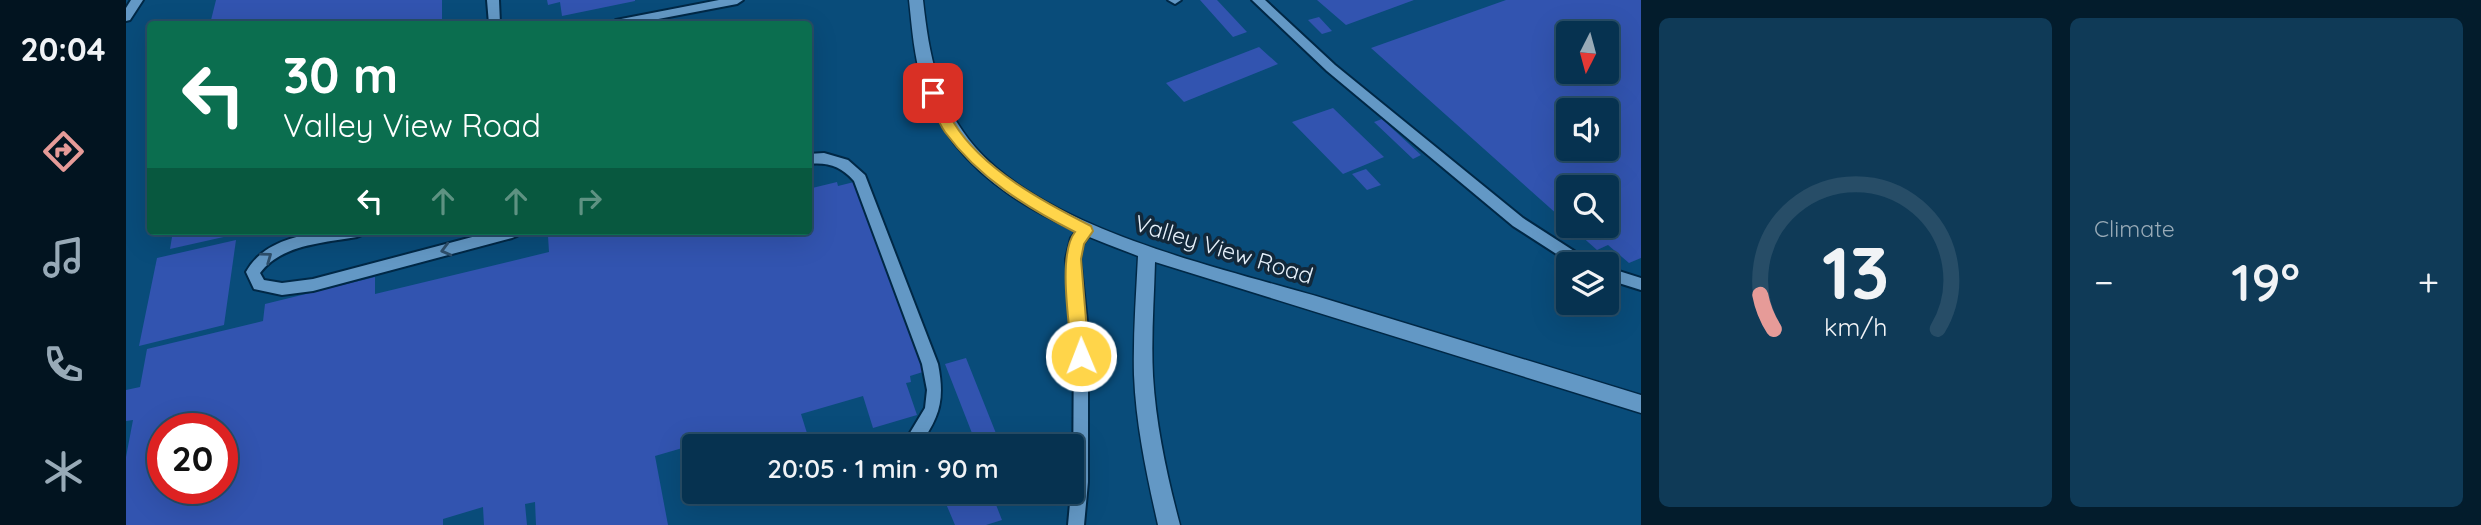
<!DOCTYPE html>
<meta charset="utf-8">
<style>
:root{--surface:#063250;--page:#0f3a57;--text:#f1f3f6;--muted:#98aab7;--line:#274d67;--accent:#e69b98}
body{margin:0;font-family:Quicksand,sans-serif;background:var(--page);color:var(--text);height:100vh;display:flex;flex-direction:column;font-size:26px;white-space:nowrap}
*{box-sizing:border-box;margin:0}
p{font-size:23px;color:var(--muted)}
.icon{flex:none;width:38px;height:38px;fill:none;stroke:currentColor;stroke-width:2;stroke-linecap:round;stroke-linejoin:round}
.map{position:relative;flex:1;overflow:hidden}
.details{display:flex;flex-direction:column;gap:18px;padding:18px;background:#031c2c;width:840px}
.details>*{flex:none}
.hud{position:absolute;left:21px;top:21px;width:665px;height:214px;border-radius:7px;box-shadow:0 7px 28px #0002,0 0 0 2px var(--line);background:#0b6e4f;color:#fff;overflow:hidden}
.needle{width:46px;rotate:186deg}
.controls{position:absolute;left:1430px;top:21px;display:grid;gap:14px}
.controls a{display:grid;place-items:center;width:63px;height:63px;border-radius:7px;background:var(--surface);box-shadow:0 7px 28px #0002,0 0 0 2px var(--line);font-size:35px}
.speed{position:absolute;left:21px;top:413px;display:flex;gap:14px;font-size:35px;font-weight:700;text-align:center}
.speed>*{display:grid;place-content:center;width:91px;height:91px;border-radius:50%;background:var(--surface);box-shadow:0 7px 28px #0002,0 0 0 2px var(--line);line-height:1}
.speed .limit{border:10px solid #d22;background:#fff;color:#111}
.pin{position:absolute;display:grid;place-items:center;width:60px;height:60px;color:#fff;margin:-30px;border-radius:14px;box-shadow:0 4px 10px #0006}
.me{position:absolute;width:77px;margin:-38px;rotate:359deg;stroke-linejoin:round;filter:drop-shadow(0 0 5px #0008)}
.turn{display:flex;align-items:center;gap:24px;height:147px;padding:0 21px;font-size:32px}
.turn .icon{width:91px;height:91px;stroke-width:2.5}
.turn b{display:block;font-size:49px;line-height:60px}
.lanes{display:flex;align-items:center;height:66px;padding:0 21px;background:#0003;justify-content:center;gap:35px;direction:ltr}
.lanes .off{opacity:.35}
.big{font-size:52px;font-weight:600;line-height:1.1}
.details .widget{flex:1;display:flex;flex-direction:column;justify-content:center;gap:10px;min-width:0;padding:0 24px;border-radius:10px;background:var(--page)}
.details .dial{align-items:center;gap:0}
.dial svg{height:182px;overflow:visible;fill:none;stroke:var(--line);stroke-width:7;stroke-linecap:round;text-anchor:middle}
.dial text{fill:var(--text);stroke:none}
.heat{display:flex;justify-content:space-between;align-items:center;font-size:38px;direction:ltr}
.details .tiles{flex:1;display:grid;gap:18px;grid-template-columns:repeat(2,1fr)}
.trip{position:absolute;left:556px;top:434px;width:402px;height:70px;border-radius:7px;background:var(--surface);box-shadow:0 7px 28px #0002,0 0 0 2px var(--line);font-weight:600;line-height:70px;text-align:center}
main{display:flex;flex:1;min-height:0}
.menu{display:flex;flex-direction:column;width:126px;justify-content:space-around;align-items:center;background:#021420;color:var(--muted)}
.menu .icon{width:49px;height:49px}
.menu .active{color:var(--accent)}
.menu b{font-size:32px;color:var(--text)}
.map>svg:first-child{display:block}
.built{fill:#094c7a;fill-rule:evenodd}
.building{fill:#3254b0;fill-rule:evenodd}
.lines{fill:none;stroke-linecap:round;stroke-linejoin:round}
.service-casing{stroke:#002846;stroke-width:4}
.minor-casing{stroke:#002846;stroke-width:3}
.service{fill:#6398c5;fill-rule:evenodd}
.minor{fill:#6398c5;fill-rule:evenodd}
.oneway{stroke:#2e4f6b}
.route{fill:#ffd54a;stroke:#a68a30;stroke-width:2}
.labels{text-anchor:middle;dominant-baseline:central;stroke-width:7;stroke-linejoin:round;paint-order:stroke}
.street-label{font-size:23px;fill:#e6f1fb;stroke:#12283a}
</style>
<main>
<nav class="menu">
<b>20:04</b>
<svg class="icon active" aria-label="directions" viewBox="0 0 24 24"><path d="M12 3l9 9-9 9-9-9zM9 14v-3h6M13 9l2 2-2 2"/></svg>
<svg class="icon" aria-label="music" viewBox="0 0 24 24"><path d="M9 18V5l10-2v13"/><circle cx="6" cy="18" r="3"/><circle cx="16" cy="16" r="3"/></svg>
<svg class="icon" aria-label="phone" viewBox="0 0 24 24"><path d="M5 4h4l2 5-3 2q2 4 5 5l2-3 5 2v4C11 20 4 13 5 4z"/></svg>
<svg class="icon" aria-label="climate" viewBox="0 0 24 24"><path d="M12 3v18M4 7l16 10M4 17L20 7"/></svg>
</nav>
<div class="map">
<svg width="1515" height="525" viewBox="0 0 1515 525">
<rect width="100%" height="100%" fill="#08426a"/>
<path class="built" d="M0 0H1515V525H0ZM24 24H682V231H24ZM1442 33H1480V72H1442ZM1442 110H1480V149H1442ZM1442 187H1480V226H1442ZM1442 264H1480V303H1442ZM37 429H96V488H37ZM569 446H947V492H569Z"/>
<path class="building" d="M90 0H316V24H84Z
M421 0H509V1L436 16 434 2 422 5Z
M1074 0H1091L1121 32 1107 37Z
M1191 0H1288L1220 25Z
M1380 0H1515V258L1503 263 1482 245 1471 250 1444 226H1480V187H1442V224L1245 48ZM1442 33H1480V72H1442ZM1442 110H1480V149H1442Z
M1193 17 1206 31 1196 34 1182 20Z
M1133 47 1152 64 1058 102 1040 83Z
M1207 108 1258 157 1217 174 1166 122Z
M1256 119 1295 155 1287 159 1248 122Z
M1240 169 1255 185 1241 190 1226 174Z
M711 182 712 186 728 182 800 371 784 376 785 382 780 383 791 415 747 428 737 396 675 414 685 446H585L584 440 529 456 542 525H410L409 502 399 504 401 525H358L357 507 317 519V525H0V457L7 420 0 421V390L14 387 21 349 137 321 139 304 249 277V294L423 252 422 236 442 231H682V189ZM37 429H96V488H37Z
M47 231H120V232L44 249Z
M110 240 98 325 13 346 31 258Z
M840 358 875 446H851L819 364Z
M815 492H865L876 520 860 525H829Z"/>
<g class="lines">
<g class="service-casing">
<path id="service" d="M5 0H17L4 20 0 21V8Z
M361 0H373L374 24H363Z
M593 0H617L611 4 506 24H484L490 20Z
M1042 0H1055L1049 4Z
M1126 0H1139L1209 65 1397 218 1462 260 1464 264H1446L1387 226 1201 71Z
M698 153 722 160 739 175 812 364C819 400 814 416 793 446H776L799 408 801 390 796 364 728 181C715 166 702 162 682 164V154Z
M959 225 964 227 966 231 957 244 954 259 962 331V482L958 525H942L945 492H947L948 331 940 259 945 238 954 227Z
M199 231H238L236 235 231 237C198 243 156 244 134 273L138 280 156 283 187 279 369 231 393 232 391 236 386 238 187 291 156 295 128 289 120 272C136 243 169 236 199 231Z
M1480 267 1515 278V290L1480 279Z"/>
</g>
<g class="minor-casing">
<path id="minor" d="M783 0H797C803 55 812 104 849 147 922 231 1096 268 1200 299 1305 331 1410 363 1515 395V413L1029 262C1028 300 1025 338 1027 376 1030 426 1041 476 1054 525H1032C1021 476 1010 426 1008 375 1007 336 1010 296 1012 256 925 224 828 181 797 85 788 58 786 28 783 0Z"/>
</g>
<use href="#service" class="service"/>
<use href="#minor" class="minor"/>
</g>
<defs><path id="oneway-chevron" d="M-2-3.5L2.5 0L-2 3.5" fill="none" stroke-width="1.6" stroke-linecap="round" stroke-linejoin="round" transform="scale(1.75)"/></defs>
<g class="oneway">
<use href="#oneway-chevron" transform="translate(320 250) rotate(165)"/>
<use href="#oneway-chevron" transform="translate(141 257) rotate(-36)"/>
</g>
<path class="route" d="M807 88 812 89C818 100 822 112 828 123 856 169 919 203 965 226L967 231 958 244 955 259 963 356 961 362 955 364 949 362 946 356C944 327 931 255 949 232 900 207 853 178 819 132 811 121 806 105 800 93Z"/>
<g class="labels">
<g class="street-label">
<text transform="translate(1098 249) rotate(17)">Valley View Road</text>
</g>
</g>
</svg>
<div class="controls">
<a><svg class="needle" viewBox="-14 -14 28 28"><path d="M0-13l5 13h-10z" fill="#e53935"/><path d="M0 13l5-13h-10z" fill="#98aab7"/></svg></a>
<a><svg class="icon" aria-label="sound" viewBox="0 0 24 24"><path d="M4 9h4l5-4v14l-5-4H4zM17 9q2 3 0 6"/></svg></a>
<a><svg class="icon" aria-label="search" viewBox="0 0 24 24"><circle cx="10" cy="10" r="6"/><path d="M15 15l6 6"/></svg></a>
<a><svg class="icon" aria-label="layers" viewBox="0 0 24 24"><path d="M12 4l9 5-9 5-9-5zM3 14l9 5 9-5"/></svg></a>
</div>
<div class="speed"><div class="limit">20</div></div>
<div class="pin" style="left:807px;top:93px;background:#d93025"><svg class="icon" aria-label="arrive" viewBox="0 0 24 24"><path d="M6 21V4h12l-3 4 3 4H6"/></svg></div>
<svg class="me" style="left:955px;top:356px" viewBox="-20 -20 40 40"><circle r="17" fill="#ffd54a" stroke="#fff" stroke-width="3"/><path d="M0-11L8 9 0 5-8 9z" fill="#fff"/></svg>
<div class="trip">20:05 · 1 min · 90 m</div>
<div class="hud">
<div class="turn"><svg class="icon" aria-label="left" viewBox="0 0 24 24"><path d="M17 20v-9H6M10 6l-5 5 5 5"/></svg><div><b>30 m</b>Valley View Road</div></div>
<div class="lanes"><svg class="icon" aria-label="left" viewBox="0 0 24 24"><path d="M17 20v-9H6M10 6l-5 5 5 5"/></svg><svg class="icon off" aria-label="ahead" viewBox="0 0 24 24"><path d="M12 20V5M6 11l6-6 6 6"/></svg><svg class="icon off" aria-label="ahead" viewBox="0 0 24 24"><path d="M12 20V5M6 11l6-6 6 6"/></svg><svg class="icon off" aria-label="right" viewBox="0 0 24 24"><path d="M7 20v-9h11M14 6l5 5-5 5"/></svg></div>
</div>
</div>
<section class="details">
<div class="tiles">
<div class="widget dial"><svg viewBox="0 0 100 80">
<path d="M14 69A42 42 0 1 1 86 69"/>
<path d="M14 69A42 42 0 0 1 8 54" stroke="#e69b98"/>
<text x="50" y="56" font-size="32" font-weight="700">13</text>
<text x="50" y="72" font-size="11">km/h</text>
</svg></div>
<div class="widget"><p>Climate</p>
<div class="heat"><a>−</a><b class="big">19°</b><a>+</a></div>
</div>
</div>
</section>
</main>
